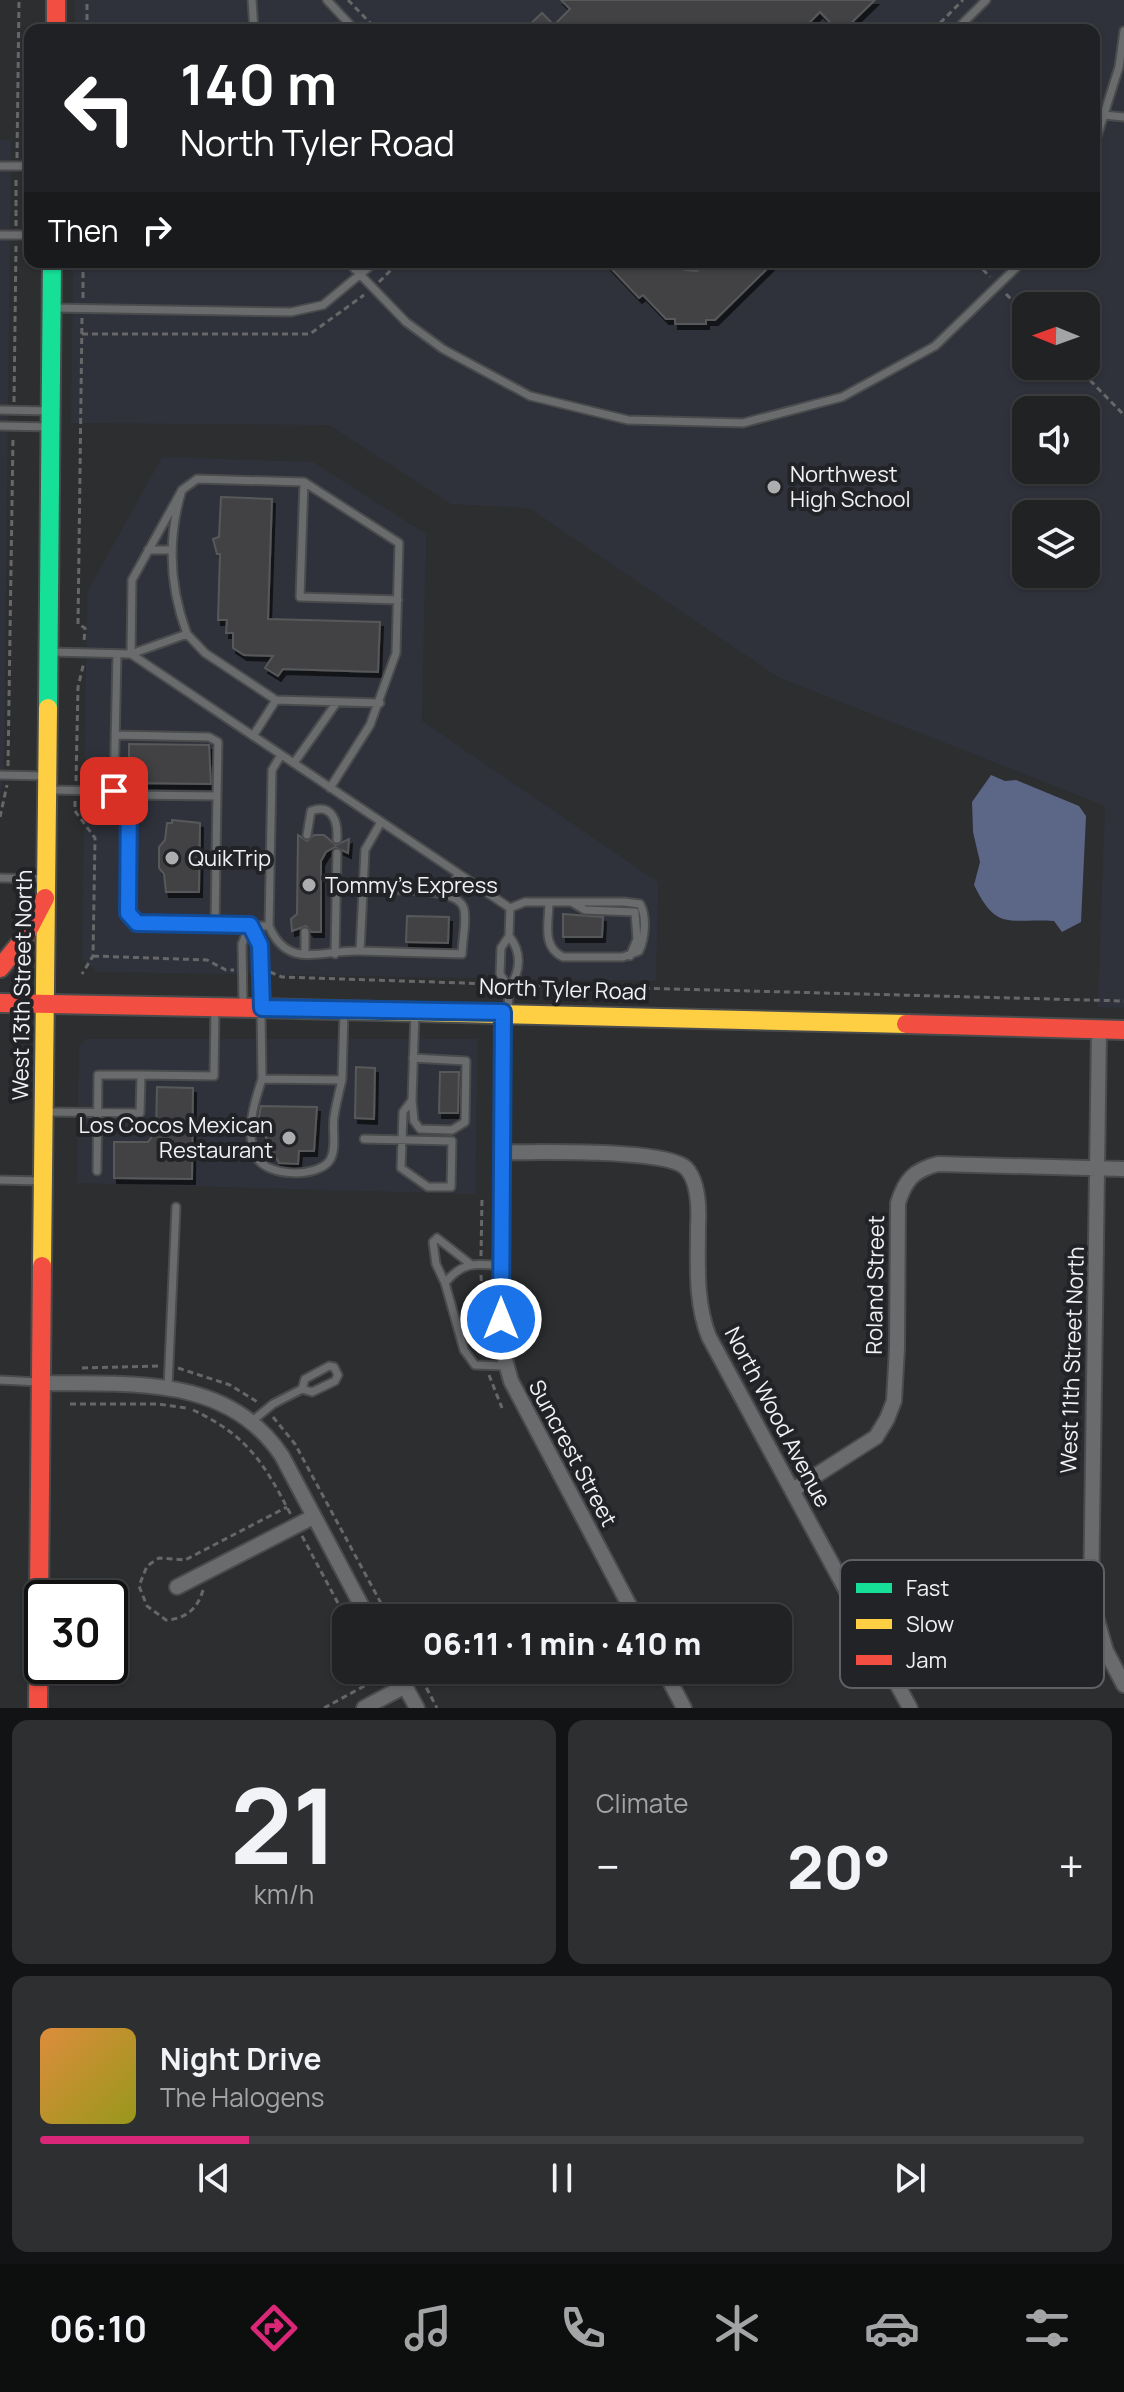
<!DOCTYPE html>
<meta charset="utf-8">
<style>
:root{--surface:#212224;--page:#2d2f31;--text:#f1f3f6;--muted:#a2a4a6;--line:#3e3f41;--accent:#db2777}
body{margin:0;font-family:Manrope,sans-serif;background:var(--page);color:var(--text);height:100vh;display:flex;flex-direction:column;font-size:30px;white-space:nowrap}
*{box-sizing:border-box;margin:0}
p{font-size:26px;color:var(--muted)}
.icon{flex:none;width:44px;height:44px;fill:none;stroke:currentColor;stroke-width:2;stroke-linecap:round;stroke-linejoin:round}
.map{position:relative;height:1708px;overflow:hidden}
.details{display:flex;flex-direction:column;gap:12px;padding:12px;background:#121314;flex:1}
.details>*{flex:none}
.top-card{position:absolute;left:24px;top:24px;width:1076px;height:244px;border-radius:16px;box-shadow:0 2px 6px #0004,0 0 0 2px var(--line);background:#202124;color:#fff;overflow:hidden}
.needle{width:52px;rotate:271deg}
.fabs{position:absolute;left:1012px;top:292px;display:grid;gap:16px}
.fabs a{display:grid;place-items:center;width:88px;height:88px;border-radius:16px;background:var(--surface);box-shadow:0 2px 6px #0004,0 0 0 2px var(--line);font-size:40px}
.speed{position:absolute;left:24px;top:1580px;display:flex;gap:16px;font-size:40px;font-weight:700;text-align:center}
.speed>*{display:grid;place-content:center;width:104px;height:104px;border-radius:50%;background:var(--surface);box-shadow:0 2px 6px #0004,0 0 0 2px var(--line);line-height:1}
.speed .limit{border:4px solid #111;border-radius:12px;background:#fff;color:#111}
.pin{position:absolute;display:grid;place-items:center;width:68px;height:68px;color:#fff;margin:-34px;border-radius:16px;box-shadow:0 4px 12px #0006}
.me{position:absolute;width:88px;margin:-44px;rotate:0deg;stroke-linejoin:round;filter:drop-shadow(0 0 6px #0008)}
.turn{display:flex;align-items:center;gap:28px;height:168px;padding:0 24px;font-size:36px}
.turn .icon{width:104px;height:104px;stroke-width:2.5}
.turn b{display:block;font-size:56px;line-height:68px}
.then{display:flex;align-items:center;height:76px;padding:0 24px;background:#0003;gap:16px;font-size:30px}
.big{font-size:60px;font-weight:800;line-height:1.1}
.details .card{flex:1;display:flex;flex-direction:column;justify-content:center;gap:12px;min-width:0;padding:0 28px;border-radius:16px;background:var(--page)}
.details .dial{align-items:center;gap:0}
.dial b{font-size:104px;line-height:1}
.song{display:flex;align-items:center;gap:24px}
.cover{width:96px;height:96px;border-radius:12px;background:linear-gradient(135deg,hsl(30 70% 55%),hsl(60 70% 35%))}
.played{height:8px;border-radius:4px;background:linear-gradient(90deg,var(--accent) 20%,var(--line) 20%)}
.keys{display:flex;justify-content:space-around;direction:ltr}
.heat{display:flex;justify-content:space-between;align-items:center;font-size:44px;direction:ltr}
.details .tiles{flex:1;display:grid;gap:12px;grid-template-columns:1fr 1fr}
.card:last-child{grid-column:span 2}
.trip{position:absolute;left:332px;top:1604px;width:460px;height:80px;border-radius:16px;background:var(--surface);box-shadow:0 2px 6px #0004,0 0 0 2px var(--line);font-weight:800;line-height:80px;text-align:center}
.dock{display:flex;height:128px;justify-content:space-around;align-items:center;background:#0d0e0e;color:var(--muted)}
.dock .icon{width:56px;height:56px}
.dock .selected{color:var(--accent)}
.dock b{font-size:36px;color:var(--text)}
.map>svg:first-child{display:block}
.built{fill:#2f323b;fill-rule:evenodd}
.water{fill:#5c6687}
.building{fill:#424345;stroke:#57585a;stroke-width:2;filter:url(#shadow)}
.lines{fill:none;stroke-linecap:round;stroke-linejoin:round}
.lane-casing{stroke:#4a4b4c;stroke-width:11}
.street-casing{stroke:#4a4b4c;stroke-width:18}
.fast-casing{stroke:#4a4b4c;stroke-width:22}
.slow-casing{stroke:#4a4b4c;stroke-width:22}
.jam-casing{stroke:#4a4b4c;stroke-width:22}
.path{stroke:#676769;stroke-width:3;stroke-dasharray:6 4;stroke-linecap:butt}
.lane{stroke:#6a6b6d;stroke-width:7}
.street{stroke:#6a6b6d;stroke-width:14}
.fast{stroke:#16e098;stroke-width:18}
.slow{stroke:#ffcf43;stroke-width:18}
.jam{stroke:#f24e42;stroke-width:18}
.route-casing{stroke:#114b97;stroke-width:20}
.route{stroke:#1a73e8;stroke-width:14}
.poi-dot{fill:#abadaf;stroke:#222327;stroke-width:3}
.labels{text-anchor:middle;dominant-baseline:central;stroke-width:8;stroke-linejoin:round;paint-order:stroke}
.poi-label{font-size:22px;fill:#f0f1f4;stroke:#222327;text-anchor:start}
.street-label{font-size:22px;fill:#f0f1f4;stroke:#222327}
.key{fill:#222327;stroke:#606164;stroke-width:2}
.key-label{font-size:22px;fill:#f0f1f4}
</style>
<div class="map">
<svg width="1124" height="1708" viewBox="0 0 1124 1708">
<defs>
<filter id="shadow"><feDropShadow dx="3" dy="5" stdDeviation="0" flood-color="#0009"/></filter>
</defs>
<rect width="100%" height="100%" fill="#2c2e30"/>
<path class="built" d="M75 0H1124V1008L1098 1007 1105 806 778 677 529 508 451 504 329 425 71 423 73 262H1094V30H75ZM1026 306H1086V366H1026ZM1026 410H1086V470H1026ZM1026 514H1086V574H1026Z
M0 140H11L4 774 0 796Z
M162 457 313 462 426 534 422 721 658 882 656 981 97 972 82 958 87 592Z
M86 1039H478L475 1194 77 1183 79 1046Z"/>
<path class="water" d="M991 775 1005 781 1016 780 1079 806 1086 816 1081 922 1062 932 1054 921C1008 918 997 932 974 885L980 862 973 832 972 802Z"/>
<path class="building" d="M561 0H875L844 30H837L820 12 802 30H524L542 13 554 25 570 9Z
M605 262H676L685 270 697 271 707 262H774L715 320H706V324H675V319H666L643 295 639 298Z
M221 497 272 499 268 619 380 622 378 672 283 669 278 676 265 668 273 656 244 655 233 648V633H226L227 620H218L220 554H217L213 539 219 537Z
M129 744 209 745 211 784 129 783Z
M172 820 200 823 199 892H166L164 874 159 868V847L165 840 167 823H172Z
M298 835 307 841 314 835H324L336 845 349 839 348 853 335 847 326 852 321 861V932H311L306 926 292 931 291 919 297 914Z
M563 914 603 917 602 937H563Z
M407 916 449 917 448 943 406 942Z
M356 1067 375 1068 374 1119 355 1118Z
M440 1072H459L458 1113H439Z
M157 1087 193 1088 192 1179 114 1178V1142H148L156 1131Z
M261 1106 317 1107 314 1151H299L298 1164 279 1163 258 1122Z"/>
<g class="lines">
<g class="lane-casing">
<path id="lane" d="M252 0 254 30
M327 0 355 30
M956 30 986 0
M1103 115 1124 117
M1094 146 1119 67 1124 31
M0 166H30
M0 235H30
M348 262 406 322 443 349 530 396 628 420 743 423 842 397 935 346 1022 262
M53 308 291 312 323 305 375 262
M0 410 48 411
M0 426 50 427
M304 482 300 597 398 600
M182 490C167 539 169 586 187 634L131 654 132 580 182 490 197 479 304 482 399 543 396 653 370 725 330 788
M148 550H171
M187 634 205 653 276 700 380 703
M51 652 131 654 510 908 509 936 501 948 500 974 509 988 508 1010
M115 735 209 737 218 742 217 796
M253 736 276 700
M294 763 337 702
M0 775 46 776
M50 790 114 791 117 654
M114 791 129 795 128 913 137 923 269 926 272 770 281 755
M129 795 217 796 215 924
M307 835 311 811C332 803 338 821 337 839
M0 878 45 879
M446 893 459 874
M573 903 585 910 635 912 637 939 630 956
M510 908 525 902H624L640 904C647 916 645 939 639 951L623 957H563C541 947 549 922 549 902
M250 925 260 945 262 1079 342 1080 344 1011
M269 926C288 971 322 949 360 951L365 850 381 822
M360 951 462 954C462 941 467 922 464 909 458 885 384 890 363 890
M305 953V932
M335 954 337 853
M509 988C521 971 522 952 509 936
M243 1005 242 944 250 925
M262 1079C254 1103 244 1135 257 1158 268 1177 318 1178 330 1160 337 1148 332 1130 334 1117 336 1104 339 1092 342 1080
M412 1100 414 1121 420 1129 452 1130 465 1122 466 1061 413 1058
M47 1112 140 1113 141 1075 214 1076 215 1009
M364 1139 452 1141 451 1187H428L401 1168 403 1112 412 1100 415 1012
M97 1171 98 1075H141
M0 1180 42 1181
M500 1266C475 1263 462 1262 445 1283L464 1350 475 1365 506 1366
M445 1283 436 1264 433 1242 437 1238 469 1263
M0 1380 38 1382
M168 1387 176 1207
M251 1422 273 1404 302 1389 305 1379 329 1366 334 1367 338 1375 335 1381 312 1392 302 1389"/>
</g>
<g class="street-casing">
<path id="street" d="M503 1012 501 1345 511 1381 636 1618
M1099 1029 1091 1600 1106 1651 1124 1685
M503 1152C536 1153 666 1148 686 1168 699 1182 699 1210 698 1227 698 1264 695 1302 709 1337L910 1708
M40 1383C127 1385 227 1373 282 1456L368 1618
M793 1490 876 1437 887 1419 894 1401 897 1348 898 1203C905 1180 914 1170 938 1164L1124 1169
M177 1587 313 1517
M396 1670 417 1708
M664 1670 684 1708
M364 1708 405 1686"/>
</g>
<g class="fast-casing">
<path id="fast" d="M48 708 52 262"/>
</g>
<g class="slow-casing">
<path id="slow" d="M257 1008 906 1024
M42 1266 48 708"/>
</g>
<g class="jam-casing">
<path id="jam" d="M56 0V30
M0 968 23 940 45 898
M0 1003 257 1008
M906 1024 1124 1030
M38 1708 42 1266"/>
</g>
<path class="path" d="M348 0 377 30
M87 30V0
M933 30 963 0
M17 158 19 0
M16 226V177
M976 262 990 277
M379 282 399 262
M1006 294 1026 314
M83 298V262
M82 318 78 624 85 628 84 642
M82 334H310L364 295
M1076 366 1124 415
M14 402 16 245
M8 766 13 437
M76 781 78 687 84 662
M75 801V811L95 838 93 956 82 974
M0 817 7 785
M93 956 207 960 226 970H234
M270 972 282 977 493 984
M524 985 1124 1001
M481 1256 482 1197
M481 1275 485 1356
M82 1368 159 1366
M178 1368 230 1385 259 1403
M489 1375 502 1408
M70 1404H158L186 1408
M193 1410C248 1436 264 1463 291 1515
M273 1417 295 1444 389 1618
M302 1536 346 1618
M203 1590C198 1608 186 1619 166 1620L147 1606 139 1586 147 1566 159 1558 185 1560 287 1507
M374 1670 382 1684
M417 1670 437 1708
M324 1708 379 1678"/>
<use href="#lane" class="lane"/>
<use href="#street" class="street"/>
<use href="#fast" class="fast"/>
<use href="#slow" class="slow"/>
<use href="#jam" class="jam"/>
</g>
<g class="lines">
<g class="route-casing">
<path id="route" d="M114 791 129 795 128 913 137 923 250 925 260 945 262 1008 503 1012 501 1319"/>
</g>
<use href="#route" class="route"/>
</g>
<g class="poi-dot">
<circle cx="774" cy="487" r="8"/>
<circle cx="172" cy="858" r="8"/>
<circle cx="309" cy="885" r="8"/>
<circle cx="289" cy="1138" r="8"/>
</g>
<g class="labels">
<g class="poi-label">
<text x="790" y="474">Northwest<tspan x="790" dy="25">High School</tspan></text>
<text x="188" y="858">QuikTrip</text>
<text x="325" y="885">Tommy's Express</text>
<text x="273" y="1125" text-anchor="end">Los Cocos Mexican<tspan x="273" dy="25">Restaurant</tspan></text>
</g>
<g class="street-label">
<text transform="translate(22 985) rotate(-89)">West 13th Street North</text>
<text transform="translate(563 989) rotate(2)">North Tyler Road</text>
<text transform="translate(875 1285) rotate(-89)">Roland Street</text>
<text transform="translate(1072 1360) rotate(-88)">West 11th Street North</text>
<text transform="translate(778 1417) rotate(62)">North Wood Avenue</text>
<text transform="translate(573 1453) rotate(62)">Suncrest Street</text>
</g>
</g>
<rect x="840" y="1560" width="264" height="128" rx="12" class="key"/>
<rect x="856" y="1583" width="36" height="10" fill="#16e098"/>
<rect x="856" y="1619" width="36" height="10" fill="#ffcf43"/>
<rect x="856" y="1655" width="36" height="10" fill="#f24e42"/>
<g class="key-label">
<text x="906" y="1596">Fast</text>
<text x="906" y="1632">Slow</text>
<text x="906" y="1668">Jam</text>
</g>
</svg>
<div class="fabs">
<a><svg class="needle" viewBox="-14 -14 28 28"><path d="M0-13l5 13h-10z" fill="#e53935"/><path d="M0 13l5-13h-10z" fill="#a2a4a6"/></svg></a>
<a><svg class="icon" aria-label="sound" viewBox="0 0 24 24"><path d="M4 9h4l5-4v14l-5-4H4zM17 9q2 3 0 6"/></svg></a>
<a><svg class="icon" aria-label="layers" viewBox="0 0 24 24"><path d="M12 4l9 5-9 5-9-5zM3 14l9 5 9-5"/></svg></a>
</div>
<div class="speed"><div class="limit">30</div></div>
<div class="pin" style="left:114px;top:791px;background:#d93025"><svg class="icon" aria-label="arrive" viewBox="0 0 24 24"><path d="M6 21V4h12l-3 4 3 4H6"/></svg></div>
<svg class="me" style="left:501px;top:1319px" viewBox="-20 -20 40 40"><circle r="17" fill="#1a73e8" stroke="#fff" stroke-width="3"/><path d="M0-11L8 9 0 5-8 9z" fill="#fff"/></svg>
<div class="trip">06:11 · 1 min · 410 m</div>
<div class="top-card">
<div class="turn"><svg class="icon" aria-label="left" viewBox="0 0 24 24"><path d="M17 20v-9H6M10 6l-5 5 5 5"/></svg><div><b>140 m</b>North Tyler Road</div></div>
<div class="then">Then<svg class="icon" aria-label="right" viewBox="0 0 24 24"><path d="M7 20v-9h11M14 6l5 5-5 5"/></svg></div>
</div>
</div>
<section class="details">
<div class="tiles">
<div class="card dial"><b>21</b><p>km/h</p></div>
<div class="card"><p>Climate</p>
<div class="heat"><a>−</a><b class="big">20°</b><a>+</a></div>
</div>
<div class="card">
<div class="song"><i class="cover"></i><div><b>Night Drive</b><p>The Halogens</p></div></div>
<div class="played"></div>
<div class="keys"><svg class="icon" aria-label="previous" viewBox="0 0 24 24"><path d="M18 5L8 12l10 7zM5 5v14"/></svg><svg class="icon" aria-label="pause" viewBox="0 0 24 24"><path d="M8 5v14M16 5v14"/></svg><svg class="icon" aria-label="next" viewBox="0 0 24 24"><path d="M6 5l10 7-10 7zM19 5v14"/></svg></div>
</div>
</div>
</section>
<nav class="dock">
<b>06:10</b>
<svg class="icon selected" aria-label="directions" viewBox="0 0 24 24"><path d="M12 3l9 9-9 9-9-9zM9 14v-3h6M13 9l2 2-2 2"/></svg>
<svg class="icon" aria-label="music" viewBox="0 0 24 24"><path d="M9 18V5l10-2v13"/><circle cx="6" cy="18" r="3"/><circle cx="16" cy="16" r="3"/></svg>
<svg class="icon" aria-label="phone" viewBox="0 0 24 24"><path d="M5 4h4l2 5-3 2q2 4 5 5l2-3 5 2v4C11 20 4 13 5 4z"/></svg>
<svg class="icon" aria-label="climate" viewBox="0 0 24 24"><path d="M12 3v18M4 7l16 10M4 17L20 7"/></svg>
<svg class="icon" aria-label="car" viewBox="0 0 24 24"><path d="M5 17H2v-5l4-1 3-4h7l3 4 3 1v5h-3M9 17h6M6 11h13"/><circle cx="7" cy="17" r="2"/><circle cx="17" cy="17" r="2"/></svg>
<svg class="icon" aria-label="filters" viewBox="0 0 24 24"><path d="M4 7h16M4 17h16"/><circle cx="9" cy="7" r="2"/><circle cx="15" cy="17" r="2"/></svg>
</nav>
